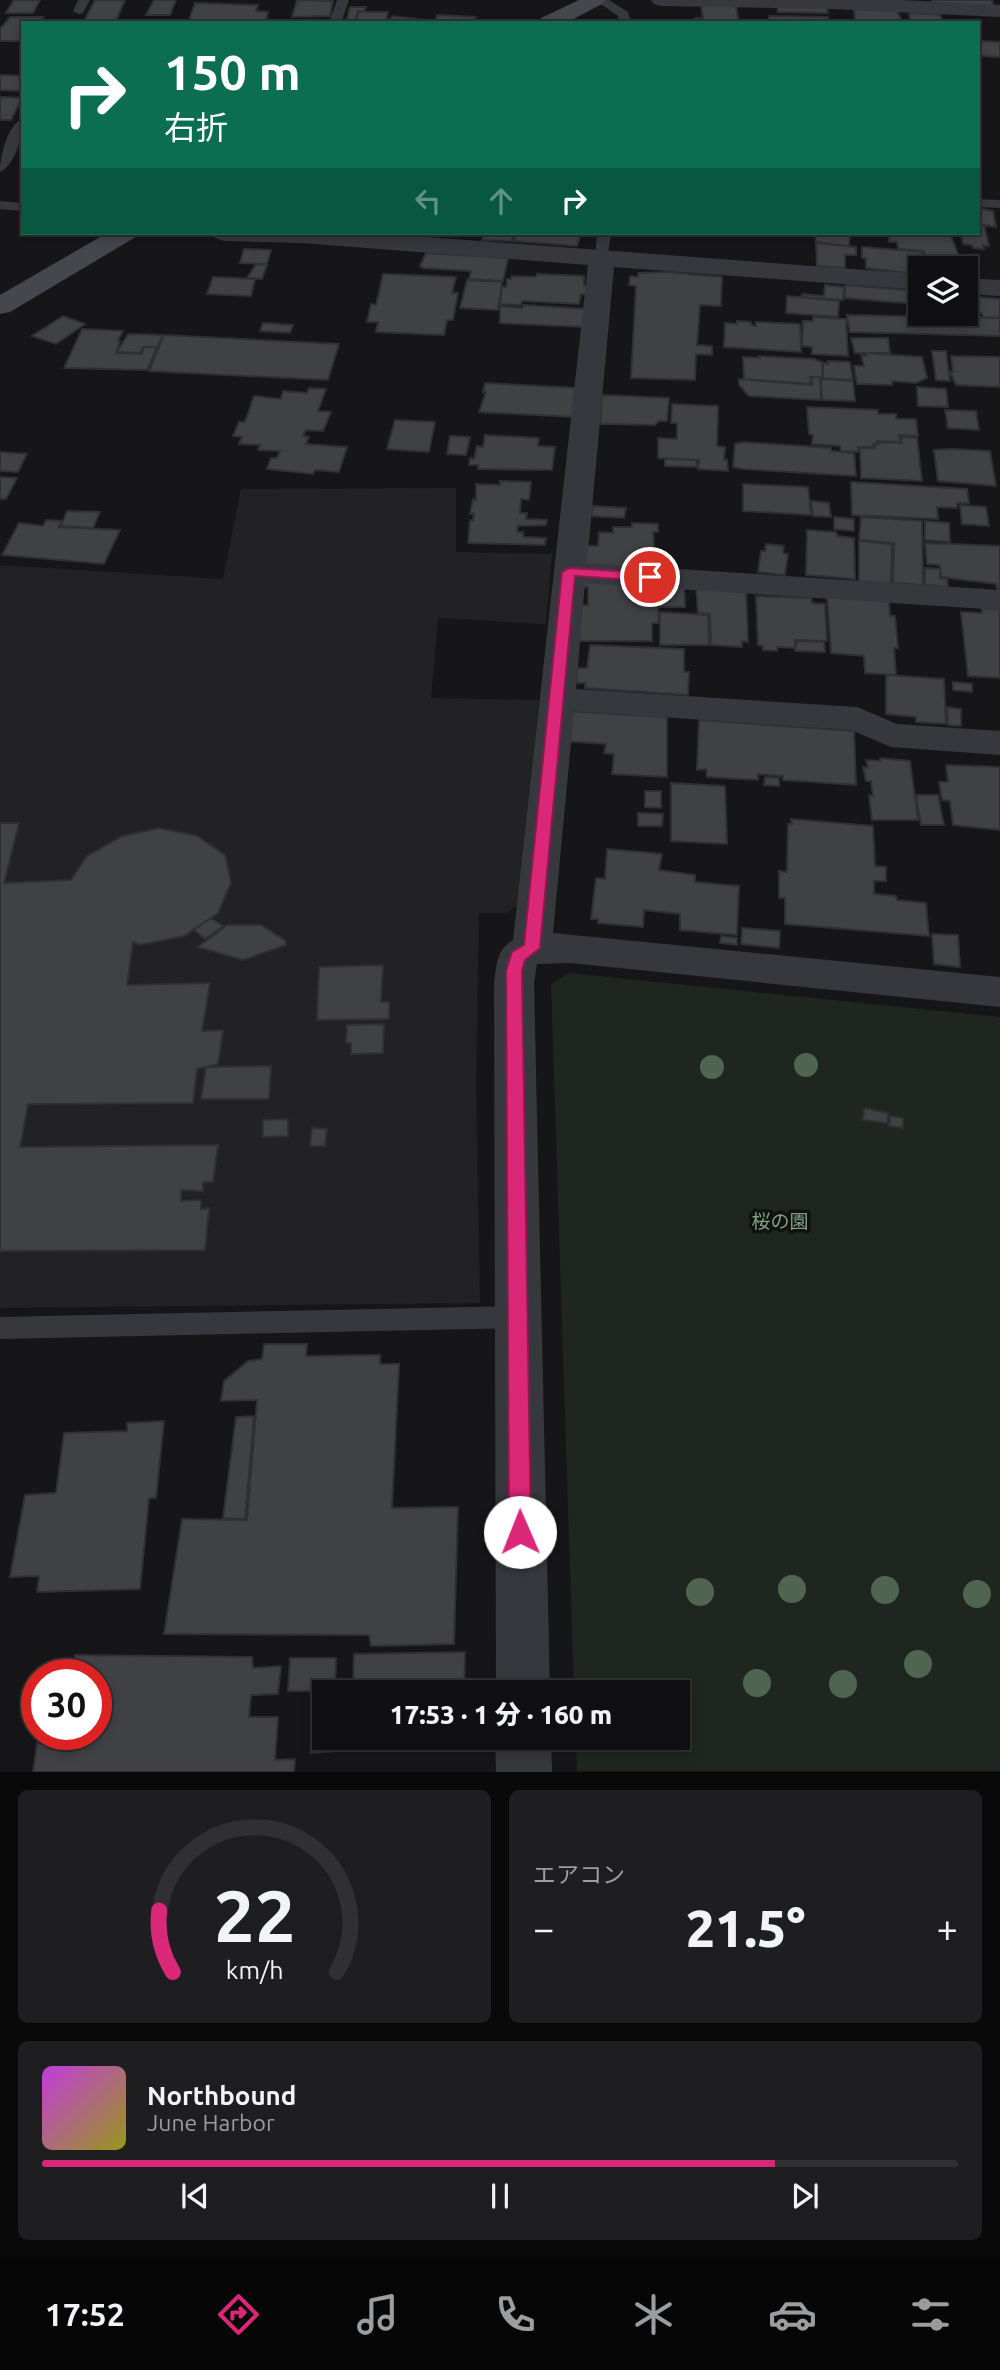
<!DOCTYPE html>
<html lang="ja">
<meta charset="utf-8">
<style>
:root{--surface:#101012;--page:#1e1e20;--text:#f1f3f6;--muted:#9c9d9f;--line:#303032;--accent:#db2777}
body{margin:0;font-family:Ubuntu,"Noto Sans JP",sans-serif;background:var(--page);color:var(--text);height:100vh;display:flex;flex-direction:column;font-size:26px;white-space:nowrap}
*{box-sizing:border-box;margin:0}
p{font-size:23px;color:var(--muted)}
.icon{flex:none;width:38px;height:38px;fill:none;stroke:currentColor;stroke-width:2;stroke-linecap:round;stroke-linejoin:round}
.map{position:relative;height:1772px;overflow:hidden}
.sheet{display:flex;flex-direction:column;gap:18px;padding:18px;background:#09090a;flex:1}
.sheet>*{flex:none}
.guide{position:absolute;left:21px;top:21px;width:959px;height:214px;border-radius:0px;box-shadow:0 4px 10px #0003,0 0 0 2px var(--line);background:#0b6e4f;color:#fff;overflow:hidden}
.tools{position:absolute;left:908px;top:256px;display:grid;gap:14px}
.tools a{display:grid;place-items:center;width:70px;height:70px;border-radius:0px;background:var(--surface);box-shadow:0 4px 10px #0003,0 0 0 2px var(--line);font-size:35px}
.speed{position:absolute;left:21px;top:1659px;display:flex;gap:14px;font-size:35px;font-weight:700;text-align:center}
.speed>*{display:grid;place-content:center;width:91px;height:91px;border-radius:50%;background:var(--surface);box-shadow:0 4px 10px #0003,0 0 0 2px var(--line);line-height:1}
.speed .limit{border:10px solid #d22;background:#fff;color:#111}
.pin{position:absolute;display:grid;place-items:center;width:60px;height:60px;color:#fff;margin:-30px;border:4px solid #fff;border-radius:50%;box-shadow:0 2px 7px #0007}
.me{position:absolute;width:77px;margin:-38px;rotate:359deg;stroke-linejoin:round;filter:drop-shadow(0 0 5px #0008)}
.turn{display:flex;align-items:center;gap:24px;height:147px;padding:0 28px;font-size:32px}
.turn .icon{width:91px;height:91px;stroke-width:2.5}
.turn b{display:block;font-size:49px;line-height:60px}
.lanes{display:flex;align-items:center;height:66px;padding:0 28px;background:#0003;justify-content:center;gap:35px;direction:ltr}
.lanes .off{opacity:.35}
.big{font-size:52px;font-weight:800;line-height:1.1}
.sheet .widget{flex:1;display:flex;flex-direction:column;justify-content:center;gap:10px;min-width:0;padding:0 24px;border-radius:10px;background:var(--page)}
.sheet .dial{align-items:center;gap:0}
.dial svg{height:182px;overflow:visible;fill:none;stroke:var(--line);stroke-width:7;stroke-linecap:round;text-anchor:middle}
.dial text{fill:var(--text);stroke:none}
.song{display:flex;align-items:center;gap:21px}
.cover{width:84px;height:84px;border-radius:10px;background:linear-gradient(135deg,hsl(290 70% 55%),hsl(60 70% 35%))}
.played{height:7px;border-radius:4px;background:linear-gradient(90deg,var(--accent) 80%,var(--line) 80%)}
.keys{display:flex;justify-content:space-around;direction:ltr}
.heat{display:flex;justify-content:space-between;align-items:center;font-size:38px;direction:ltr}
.sheet .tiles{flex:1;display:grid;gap:18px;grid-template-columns:1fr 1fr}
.widget:last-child{grid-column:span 2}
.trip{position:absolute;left:312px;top:1680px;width:378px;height:70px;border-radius:0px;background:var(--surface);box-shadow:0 4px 10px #0003,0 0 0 2px var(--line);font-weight:800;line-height:70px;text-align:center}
.tab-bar{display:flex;height:112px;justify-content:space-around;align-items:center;background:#060607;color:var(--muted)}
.tab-bar .icon{width:49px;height:49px}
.tab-bar .on{color:var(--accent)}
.tab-bar b{font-size:32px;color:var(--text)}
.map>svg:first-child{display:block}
.built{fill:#222225}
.green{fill:#1e261f}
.building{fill:#404145;stroke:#303034;stroke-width:2}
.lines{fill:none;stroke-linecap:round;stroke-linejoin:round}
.service{fill:#37383d;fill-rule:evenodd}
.minor{fill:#37383d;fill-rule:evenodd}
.secondary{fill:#45474d;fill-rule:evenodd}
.tree{fill:#506452}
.route{fill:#db2777;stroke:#8e194d;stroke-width:2}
.labels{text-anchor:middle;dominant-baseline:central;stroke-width:7;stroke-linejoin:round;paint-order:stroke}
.park-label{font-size:19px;fill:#7fa381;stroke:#111113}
</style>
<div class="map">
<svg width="1000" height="1772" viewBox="0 0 1000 1772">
<rect width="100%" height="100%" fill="#161618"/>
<path class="built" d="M456 488V552L552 554 546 624 438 618 431 698 539 700 521 903 507 913H479L476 1085 480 1303 0 1308V565L223 579 241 489Z"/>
<path class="green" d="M569 973 1000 1017V1771H577L576 1738H677V1692H574L551 984Z"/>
<path class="building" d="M14 0H40L33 13H6Z
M95 0H125L115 23H83Z
M154 0H176L170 15H146Z
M297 0 333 1 330 16 292 17Z
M932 0H992L993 7 933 5Z
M195 3 258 5 256 11 268 12 266 22 188 23Z
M701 5 736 6 739 23H697L695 18H703Z
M777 5H826L828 13 778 12Z
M350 7H366L364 12 358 11 354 23H346Z
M854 9 897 11 903 23H855Z
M359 12H388L386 20 391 19 392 16 427 20 426 23H355Z
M909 13 937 14 941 16 942 23H910Z
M437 15 476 17 473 23H435Z
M769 16 828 17 829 23H769Z
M10 17H43L41 22H51L23 23V41H0V29Z
M978 41 1000 42V57L978 56Z
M0 75 23 76V91L0 90Z
M0 97 22 98 11 120H0Z
M978 208 993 211 996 227 978 224Z
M978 225H984L989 246 983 245 984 249 973 248 972 245 963 244 961 233H978Z
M484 233H514L512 241 482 240Z
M517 233H581L577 246 514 241Z
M815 233H850L849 246 816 242Z
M888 233H950L963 268H925L924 251 898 249 897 242H889Z
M816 243 856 247V255H845V268L817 266Z
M862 247 922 252V268L920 272 907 271V273L866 268V258H862Z
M244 249 271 250 267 264 240 263Z
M426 253 508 258 503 281 469 279 471 271 423 268 420 266Z
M256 264 267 265 262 279 247 278Z
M667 272 722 277 721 306 700 305 697 345 712 346V355L696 354 695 380 631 378 636 286 629 285 630 276 638 277V273Z
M383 274 456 277 452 293H458L453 320H447L444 335 376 332 378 322H367L371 304 376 305Z
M537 274 584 276V286H589L588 295 581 294 579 304 522 301 521 305 500 304 502 287H506L507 279H511L512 276 536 277Z
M213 277 255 279 251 296 207 294Z
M467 280 502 282 498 310 460 308Z
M825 285 844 287 843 300 802 297V294L824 296Z
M845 285 917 291 916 304 845 298Z
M787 296 839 301 838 317 786 313Z
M966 296 1000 299V318L984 317 981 313 966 312Z
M524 305 587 309 584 327 500 323V306L522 308Z
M847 315 1000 318V336L850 332Z
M63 316 85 324 56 344 32 336Z
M813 317 846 319 848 356 812 354V347L802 346 803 321H813Z
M737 321 751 322V325L756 326V322L800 324 801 352 724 347 725 323 737 324Z
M263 323 293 325 290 333 260 331Z
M82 329 123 331 118 340 120 341 116 353 142 354 144 347H157L147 370 64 368Z
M128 334 163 335 157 347H143L140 353 117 352Z
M164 335 339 344 328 380 149 371Z
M851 338H888L890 353H855Z
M932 351H946L950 381 936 380Z
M866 353 922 357 927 378 916 383 892 381V385L857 384 854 366H864L861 355 866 356Z
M759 356 814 359 827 364 822 363V377H810L811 384 744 379 743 357 760 358Z
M951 356 1000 357V387L956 385 950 372H953Z
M828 361 850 362 853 380 820 378 821 400 749 396 739 385V379L812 385V377L823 378V364H828Z
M821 379 853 381 855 401 822 400Z
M485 383 577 388 574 417 479 412 486 392H483Z
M917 387 946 389 948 407 918 406Z
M309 388 326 389 318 411 331 412 323 431 306 430 303 436 309 437 306 444 347 447 339 472 315 470 313 474 267 469 271 458H277L280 451 258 450 260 445 239 444 242 437 233 436 239 422H245L254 396 281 399 283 391 307 393Z
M602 395 669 398 667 421H659L655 425 600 424Z
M672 404 718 406 717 446 725 447 724 460H727L728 471 698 469 699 460 658 458V438L677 439V423H671Z
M807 407 878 410V414H896V419H916L918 436 899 435 900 442 877 441V444H873L872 447H858V452L841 451 840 446 812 444 813 435 809 434Z
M945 410 976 411 979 430 948 428Z
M395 420 435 422 429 452 387 449Z
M485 435 539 438 538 446 555 447 552 470 478 469V465H469L470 458 474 459 477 446 483 447Z
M450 436 470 437 466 455 447 454Z
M901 437 917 438 922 481 861 478 860 448H875L874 445H878V442L902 443Z
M742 442 831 448V451L854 453 856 476 743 469 733 467 735 444Z
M952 449 990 451 996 486 938 481 934 450Z
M0 452 27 454 18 472 0 471Z
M665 459 696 460 697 467 665 466Z
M0 477 17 478 6 499H0Z
M500 481 531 482 529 500 521 499 520 513H527L526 519 547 520 546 525 518 526 517 532H523L524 537 546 538 545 545 468 543 470 520 473 521 474 513 470 514 473 499 476 500V484L500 485Z
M851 482 967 489 969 503H957V508L937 507 938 519 852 515Z
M743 484 808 487 811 515 743 511Z
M811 501 829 503 831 517 813 516Z
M960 505 986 507 989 526 962 524Z
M593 506 626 508 624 518 591 516Z
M67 511 100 512 93 528 61 526Z
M834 517 854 519V531L834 529Z
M861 517 922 521 923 585 893 583 894 543 859 540Z
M46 520 62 521 59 527 120 530 104 564 2 555 19 523 43 526Z
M925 521 949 523 950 542 925 540Z
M632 523 658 524V532H653L655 562 633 563V569L579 565V545L598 546 599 532 613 533V527H632Z
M807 530 836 532 837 536 854 538 855 579 806 575Z
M859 541 892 544 891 584 859 581Z
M925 543 1000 546V589H997L996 584 941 577 940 565 927 564Z
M766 544 784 546 783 553 788 554 785 575 758 572 761 551H765Z
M925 568 940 569V578L947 579 948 587 925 585Z
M578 579 621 581 622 586 657 587 659 623H652V641H572L577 606 588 605V587H578Z
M658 584H684L685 607H659Z
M696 585 746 588 748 642 742 641V647L711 645 710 614 698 613Z
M827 594 889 598 890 616H895L898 648H894L896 675 865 673 864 656 831 653Z
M756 596 811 598 812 603 825 604 827 641 795 640V648L777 647V651L763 650V646L758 645Z
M982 608 1000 610V678L968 676 961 612 982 613Z
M660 612 708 615 709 645H660Z
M797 641 824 642 825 652 795 651Z
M590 645 684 649V672H689L688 695 585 688V683H577V668H587Z
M886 675 944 679 946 724 916 722V717L886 714Z
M953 682 972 684V692L953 690Z
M947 707 961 709V726L948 725Z
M567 711 667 717V777L612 774 614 754 604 753 606 744 563 741Z
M699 720 854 731 856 785 783 780V776L758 774V780L707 777 706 769 697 770Z
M880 758 910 761 918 820H872L869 795 873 796 871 781H866L863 767 868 768 866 760 881 761Z
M946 765 1000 767V830L953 825 950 801 942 800 939 782H948Z
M765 777 779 778V786L764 785Z
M671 783 725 786 727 844 671 841Z
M645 791H661V808L645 807Z
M916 795H938L944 825H921Z
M638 813 663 814 662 826H638Z
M791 819 873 826 875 866 886 867V881H874V894L896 896 897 900 926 903 929 936 785 924V898H779V871L787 872 788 824H792Z
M0 823H19L4 883 71 880 86 857 122 836 159 828 197 836 225 855 231 883 218 913 184 936 140 945 133 942 127 985 210 983 202 1031 223 1030 218 1064 197 1069 193 1103 28 1104 20 1147 218 1145 213 1182H203V1191L181 1190V1201L201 1200V1209L209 1208 205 1250 0 1251Z
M607 849 662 854 659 870 695 875V882L739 886 737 935 680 930V914L644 910 643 927 598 923V919H591L596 878 605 879Z
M211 918 223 926 205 939 194 930Z
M227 925H261L286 941V945L243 960 198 947Z
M742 928 780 931 779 948 741 944Z
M932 934 958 935 960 967 934 964Z
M721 936 737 938V945L720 943Z
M383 965 381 1002H389V1019L317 1020 319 967Z
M384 1024 383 1053 351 1054V1043H346L347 1025Z
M271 1066 269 1099H201L206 1067Z
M864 1108 888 1113 887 1123 863 1120Z
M890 1116 903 1118V1128L889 1126Z
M288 1119V1136L263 1137V1120Z
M312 1128 327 1129 325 1146H310Z
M264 1344H307L306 1356 380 1355V1364H399L392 1508 458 1507 454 1644 371 1646 369 1635 164 1634 182 1519 247 1520 257 1400 221 1401 224 1381 248 1361 262 1359Z
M254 1416 245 1519 223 1518 236 1417Z
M164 1421 156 1498H149L140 1589 37 1592 39 1576 10 1577 25 1495 56 1493 64 1433 127 1431V1423Z
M465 1652 464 1692H353L354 1654Z
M75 1655 252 1657 253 1668 281 1666 278 1694 251 1695 249 1717H278L275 1760 295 1759 294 1772H33L37 1743 71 1747 73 1734H96V1675H73Z
M290 1658H336L335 1691H288Z
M324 1717V1738H367V1749L311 1753 313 1718Z"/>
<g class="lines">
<path class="service" d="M78 0H90L83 13 79 14 73 11Z
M337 0H349L341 23H329Z
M595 0H609L628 12 631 23H619L618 16Z
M23 118C23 134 16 165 0 172 0 156 7 126 23 118Z
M978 199 1000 200V208L978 207Z
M0 201 23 203V211L0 209Z
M597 233H611L607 261 602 262 595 258Z
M517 1306 526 1309 530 1317 526 1325 517 1328 0 1339V1317Z"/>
<path class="minor" d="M651 0H901L1000 5V17L832 9 661 6 654 4Z
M211 233H373L920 274V290L614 267 587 563 1000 590V610L585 583 576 689 857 707 897 724 1000 731V755L891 747 851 730 574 711 553 933 1000 977V1007L570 963 537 964 534 983 550 1692H496L494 983C497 965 496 950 513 940L588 265 301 243 224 241 215 238Z
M966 278 1000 280V296L966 294Z
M495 1738H551L552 1772H496Z"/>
<path class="secondary" d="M579 0H605L602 4 566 23H539L541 18Z
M107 233H138L134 238 10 312 0 314V295Z"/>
</g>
<g class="tree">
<circle cx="806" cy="1065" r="12"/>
<circle cx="712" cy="1067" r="12"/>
<circle cx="792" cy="1589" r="14"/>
<circle cx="885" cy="1590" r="14"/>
<circle cx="700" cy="1592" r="14"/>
<circle cx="977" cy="1594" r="14"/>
<circle cx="918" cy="1664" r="14"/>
<circle cx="757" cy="1683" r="14"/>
<circle cx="843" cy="1684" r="14"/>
</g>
<path class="route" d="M569 568 650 573 656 577 650 581 575 576 540 948 525 960 522 971 531 1532 527 1539 520 1542 512 1539 509 1532 506 971 512 952 524 945 562 572Z"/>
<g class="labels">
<g class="park-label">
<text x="780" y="1221">桜の園</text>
</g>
</g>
</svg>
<div class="tools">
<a><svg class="icon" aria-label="layers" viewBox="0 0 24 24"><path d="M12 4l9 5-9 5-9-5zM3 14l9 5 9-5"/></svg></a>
</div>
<div class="speed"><div class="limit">30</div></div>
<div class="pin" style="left:650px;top:577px;background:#d93025"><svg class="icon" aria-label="arrive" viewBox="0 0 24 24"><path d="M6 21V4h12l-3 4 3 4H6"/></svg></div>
<svg class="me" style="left:520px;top:1532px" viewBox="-20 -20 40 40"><circle r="19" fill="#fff"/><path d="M0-13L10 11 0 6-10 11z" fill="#db2777"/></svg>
<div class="trip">17:53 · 1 分 · 160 m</div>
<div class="guide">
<div class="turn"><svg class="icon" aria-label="right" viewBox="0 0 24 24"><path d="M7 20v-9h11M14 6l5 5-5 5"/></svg><div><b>150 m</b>右折</div></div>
<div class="lanes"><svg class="icon off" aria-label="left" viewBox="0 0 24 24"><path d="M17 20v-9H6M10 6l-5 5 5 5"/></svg><svg class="icon off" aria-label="ahead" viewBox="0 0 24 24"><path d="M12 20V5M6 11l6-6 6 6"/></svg><svg class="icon" aria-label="right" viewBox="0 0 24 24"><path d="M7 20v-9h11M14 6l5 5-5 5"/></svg></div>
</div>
</div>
<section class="sheet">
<div class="tiles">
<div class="widget dial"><svg viewBox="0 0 100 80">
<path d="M14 69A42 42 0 1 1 86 69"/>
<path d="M14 69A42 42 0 0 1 8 42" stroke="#db2777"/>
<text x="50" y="56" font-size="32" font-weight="700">22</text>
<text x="50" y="72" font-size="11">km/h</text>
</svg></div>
<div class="widget"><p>エアコン</p>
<div class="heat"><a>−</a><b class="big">21.5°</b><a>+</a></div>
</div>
<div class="widget">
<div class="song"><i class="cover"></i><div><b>Northbound</b><p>June Harbor</p></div></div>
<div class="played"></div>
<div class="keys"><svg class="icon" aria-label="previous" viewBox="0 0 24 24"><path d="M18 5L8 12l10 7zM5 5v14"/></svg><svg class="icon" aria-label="pause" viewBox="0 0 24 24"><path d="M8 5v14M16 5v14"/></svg><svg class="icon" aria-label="next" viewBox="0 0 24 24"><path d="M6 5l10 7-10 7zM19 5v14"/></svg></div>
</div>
</div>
</section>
<nav class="tab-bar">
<b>17:52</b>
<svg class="icon on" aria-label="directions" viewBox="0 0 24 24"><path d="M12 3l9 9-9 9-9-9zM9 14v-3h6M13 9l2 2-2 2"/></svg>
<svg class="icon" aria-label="music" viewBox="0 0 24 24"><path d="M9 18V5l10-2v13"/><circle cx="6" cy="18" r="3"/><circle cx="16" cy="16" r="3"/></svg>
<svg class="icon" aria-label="phone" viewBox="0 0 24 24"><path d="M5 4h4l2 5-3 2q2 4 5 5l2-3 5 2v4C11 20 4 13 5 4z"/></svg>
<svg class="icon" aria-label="climate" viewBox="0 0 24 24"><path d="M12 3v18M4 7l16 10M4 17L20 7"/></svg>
<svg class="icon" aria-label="car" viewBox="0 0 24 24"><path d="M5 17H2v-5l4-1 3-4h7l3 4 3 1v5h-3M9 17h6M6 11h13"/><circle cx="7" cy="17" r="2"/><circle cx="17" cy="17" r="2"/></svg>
<svg class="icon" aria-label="filters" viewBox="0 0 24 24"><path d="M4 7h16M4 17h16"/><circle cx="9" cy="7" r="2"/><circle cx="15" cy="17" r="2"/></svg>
</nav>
